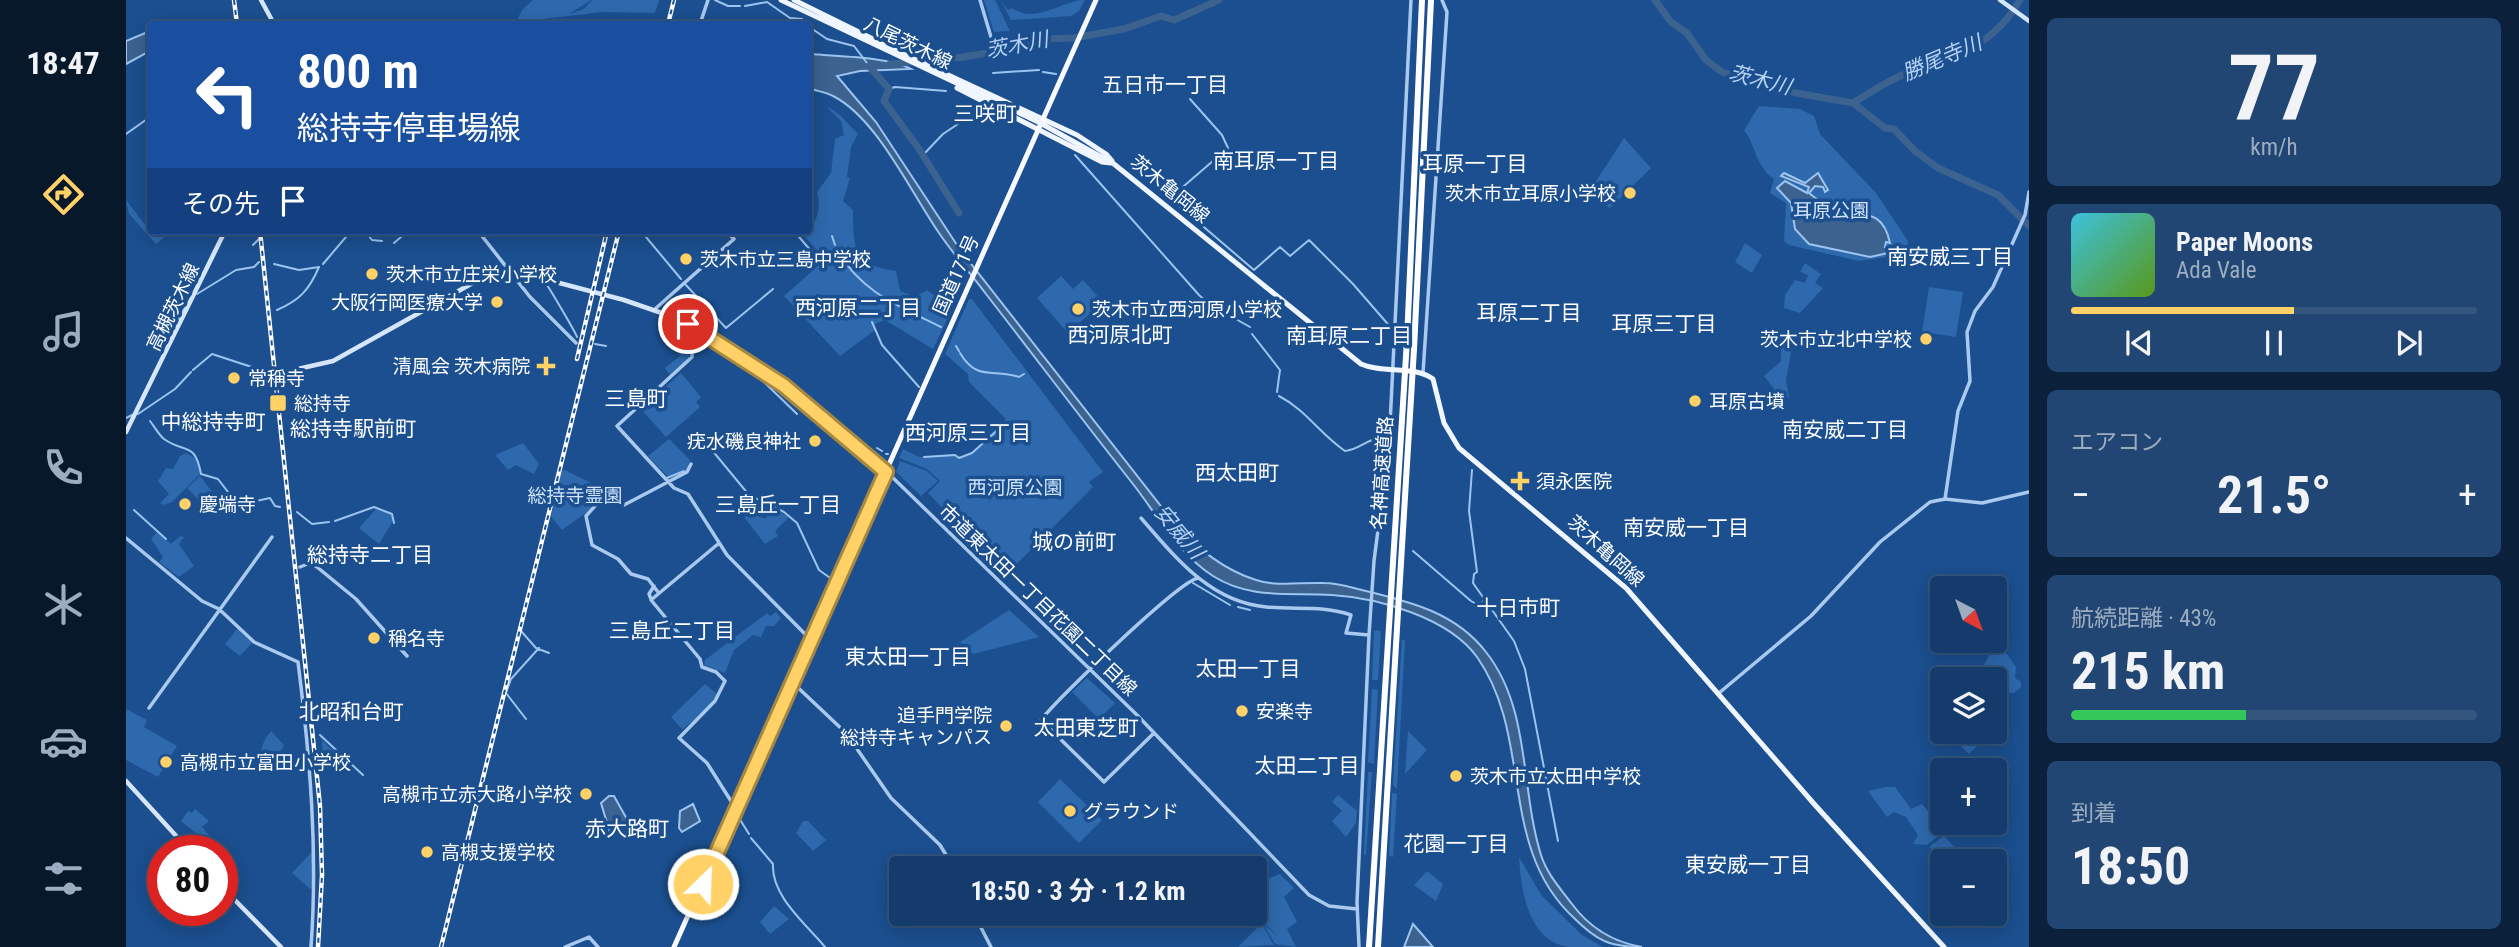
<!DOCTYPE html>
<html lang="ja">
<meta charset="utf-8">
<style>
:root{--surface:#143b6b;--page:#214673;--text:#f1f3f6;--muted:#9dadc1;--line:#33557e;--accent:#ffd166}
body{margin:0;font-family:"Roboto Condensed","Noto Sans JP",sans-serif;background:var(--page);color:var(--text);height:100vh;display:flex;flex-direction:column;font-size:26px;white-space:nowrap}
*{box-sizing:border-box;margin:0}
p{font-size:23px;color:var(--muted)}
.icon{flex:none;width:38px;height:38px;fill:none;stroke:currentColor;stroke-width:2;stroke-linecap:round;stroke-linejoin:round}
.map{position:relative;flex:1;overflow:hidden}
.panel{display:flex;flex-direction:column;gap:18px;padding:18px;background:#0b203b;width:490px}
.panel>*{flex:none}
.hud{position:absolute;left:21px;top:21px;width:665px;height:214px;border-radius:7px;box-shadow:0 4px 18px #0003,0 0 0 2px var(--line);background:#1a4fa0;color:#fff;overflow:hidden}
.needle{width:46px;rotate:139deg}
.fabs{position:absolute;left:1804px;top:576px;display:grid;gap:14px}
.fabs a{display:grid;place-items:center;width:77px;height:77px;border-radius:7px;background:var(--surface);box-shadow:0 4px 18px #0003,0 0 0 2px var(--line);font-size:35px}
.speed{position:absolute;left:21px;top:835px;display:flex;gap:14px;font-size:35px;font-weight:700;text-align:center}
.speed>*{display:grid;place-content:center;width:91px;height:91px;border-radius:50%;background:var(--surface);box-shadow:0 4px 18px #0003,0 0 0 2px var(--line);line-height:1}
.speed .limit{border:10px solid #d22;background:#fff;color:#111}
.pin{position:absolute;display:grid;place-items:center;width:60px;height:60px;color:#fff;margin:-30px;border:4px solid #fff;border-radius:50%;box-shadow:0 2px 7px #0007}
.me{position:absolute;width:77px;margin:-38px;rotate:24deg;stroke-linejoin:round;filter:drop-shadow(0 0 5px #0008)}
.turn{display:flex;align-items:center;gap:24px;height:147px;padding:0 35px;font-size:32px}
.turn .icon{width:91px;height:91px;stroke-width:2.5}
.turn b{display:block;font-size:49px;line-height:60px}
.then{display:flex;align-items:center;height:66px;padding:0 35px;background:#0003;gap:14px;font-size:26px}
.big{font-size:52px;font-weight:700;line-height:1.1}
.panel .widget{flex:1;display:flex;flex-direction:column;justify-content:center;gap:10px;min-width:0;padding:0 24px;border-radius:10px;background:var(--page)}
.panel .dial{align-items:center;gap:0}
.dial b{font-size:91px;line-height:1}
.song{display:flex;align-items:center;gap:21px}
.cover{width:84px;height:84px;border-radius:10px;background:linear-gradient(135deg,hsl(190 70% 55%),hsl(90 70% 35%))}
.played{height:7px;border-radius:4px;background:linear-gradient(90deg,var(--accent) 55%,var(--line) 55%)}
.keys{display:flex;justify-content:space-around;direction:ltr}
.heat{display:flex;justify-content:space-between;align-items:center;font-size:38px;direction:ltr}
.charge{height:10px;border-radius:5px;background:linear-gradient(90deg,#34c759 43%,var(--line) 0)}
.trip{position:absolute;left:763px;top:856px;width:378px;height:70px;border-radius:7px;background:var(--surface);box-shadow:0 4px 18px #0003,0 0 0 2px var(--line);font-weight:700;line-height:70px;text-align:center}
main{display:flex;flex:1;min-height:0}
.tab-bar{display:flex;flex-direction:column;width:126px;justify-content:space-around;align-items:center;background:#08182b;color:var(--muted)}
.tab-bar .icon{width:49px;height:49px}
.tab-bar .active{color:var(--accent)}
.tab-bar b{font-size:32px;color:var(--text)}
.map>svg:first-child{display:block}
.green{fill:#2e69ad}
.water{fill:#3c6290;stroke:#9cc4f0;stroke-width:2}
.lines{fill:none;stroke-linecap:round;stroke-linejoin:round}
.stream{stroke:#9cc4f0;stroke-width:2}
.river{stroke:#3c6290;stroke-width:7}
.tertiary{stroke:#a9c9ee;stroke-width:3.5}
.secondary{stroke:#d6e6fa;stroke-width:4.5}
.primary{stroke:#f0f6ff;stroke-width:5}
.trunk{stroke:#f8faff;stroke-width:5}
.motorway{stroke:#fff;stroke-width:6}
.rail-casing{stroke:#fff;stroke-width:4.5}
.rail{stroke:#1b4f8f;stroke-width:2;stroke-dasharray:5;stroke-linecap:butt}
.primary-bridge{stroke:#f0f6ff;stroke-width:5}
.motorway-bridge{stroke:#fff;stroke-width:6}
.route-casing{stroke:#a68842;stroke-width:18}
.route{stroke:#ffd166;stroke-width:12}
.poi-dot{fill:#ffd166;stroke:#1b4f8f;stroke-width:2.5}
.labels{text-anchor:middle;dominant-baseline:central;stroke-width:7;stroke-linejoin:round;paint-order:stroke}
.street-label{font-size:19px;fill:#fff;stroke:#1b4f8f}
.poi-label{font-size:19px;fill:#fff;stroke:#1b4f8f;text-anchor:start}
.park-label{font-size:19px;fill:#cfe3fa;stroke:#1b4f8f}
.water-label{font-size:21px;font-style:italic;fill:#b5d3f5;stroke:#1b4f8f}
.neighbourhood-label{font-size:21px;fill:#fff;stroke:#1b4f8f}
</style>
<main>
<nav class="tab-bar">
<b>18:47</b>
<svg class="icon active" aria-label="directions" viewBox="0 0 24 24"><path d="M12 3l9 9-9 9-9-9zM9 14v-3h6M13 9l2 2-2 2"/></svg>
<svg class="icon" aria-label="music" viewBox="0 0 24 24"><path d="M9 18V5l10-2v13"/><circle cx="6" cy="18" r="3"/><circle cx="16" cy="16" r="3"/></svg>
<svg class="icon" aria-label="phone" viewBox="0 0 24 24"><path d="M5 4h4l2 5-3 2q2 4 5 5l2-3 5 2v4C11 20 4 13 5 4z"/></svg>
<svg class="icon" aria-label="climate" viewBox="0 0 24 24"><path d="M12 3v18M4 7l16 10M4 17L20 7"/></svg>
<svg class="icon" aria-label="car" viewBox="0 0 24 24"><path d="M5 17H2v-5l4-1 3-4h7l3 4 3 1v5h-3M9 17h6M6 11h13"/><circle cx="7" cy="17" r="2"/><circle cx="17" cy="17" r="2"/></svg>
<svg class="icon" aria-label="filters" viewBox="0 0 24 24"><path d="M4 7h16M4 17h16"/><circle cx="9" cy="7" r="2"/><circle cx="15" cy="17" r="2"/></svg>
</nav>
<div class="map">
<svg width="1903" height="947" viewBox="0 0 1903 947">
<rect width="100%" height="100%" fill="#1b4f8f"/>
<path class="green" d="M407 0H465L443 14 458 9 466 0H533L529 13 476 12 390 22 396 10Z
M858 0H869L884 31 868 32Z
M875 0 882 10 886 8C910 25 936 0 959 0L953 11 945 16 885 20Z
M700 106 714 115 732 134 725 147 721 177 724 178 717 201 727 210C727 250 728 265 770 271L774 291 789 297 801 290 813 299 823 316 807 349 759 320 746 325 749 330 714 356 658 296 693 265 686 256 691 250 678 236C690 224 696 209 691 192L705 173 709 139 718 135 715 121Z
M1633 106 1674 109 1688 116 1694 134 1750 193 1782 241 1780 254 1733 261 1663 245 1658 241 1660 203 1644 193 1648 179C1630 167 1630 146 1618 130Z
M1498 138 1525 168 1484 208 1463 192Z
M0 200 20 226 24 224V231H46L30 244 3 214Z
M1619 243 1636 255 1626 273 1609 262Z
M1679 263 1695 274 1689 283 1697 288 1674 313 1658 308 1659 295 1669 280 1679 283 1682 275 1674 272Z
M935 276 947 289 957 280 977 302 942 333 911 298Z
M1803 287 1837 292 1830 337 1796 332Z
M843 299H846L977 472 963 482 967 487 878 577 832 532 843 520 827 504 819 511 802 493 814 481 801 469 773 458 777 449 793 457 829 454 834 457 846 452 880 419 843 382 842 374 819 354Z
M553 336 564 357 544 375 539 368 554 356 544 343Z
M1655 340 1667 341 1660 381 1663 397 1657 401 1638 376 1655 361Z
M555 373 575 397 570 402 574 407 540 437 515 409Z
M543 439 564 460 560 471 543 478 522 456Z
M397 443 413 464 408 474 390 465 382 470 369 455Z
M60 453 72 460 75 473 46 502 37 505 34 503 43 494 32 481 40 468 47 469 54 456Z
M774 461 801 471 812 481 795 496 770 472Z
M439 470 467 484 476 494 461 512 436 530 425 517 435 471Z
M74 476 91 498 85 505H78L61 488Z
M642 505 663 517 649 531 652 536 639 544 618 517 626 514 640 519Z
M250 509 267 515 268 519 253 544 233 528Z
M31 532 45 544 54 536 58 537 53 544 68 566 53 577 33 562 37 557 25 539Z
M883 610 913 637 847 654 834 642Z
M650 612 655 618 648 626H640L635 637 627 635 608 650 599 673 578 665 579 660 641 613 644 616Z
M111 629 126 643 114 656 99 644Z
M1251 630 1255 631 1252 680H1246L1248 631Z
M1869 637 1890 667 1889 678 1895 682V687L1888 693H1880L1869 679H1855L1853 675 1865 651 1851 642 1869 640Z
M1276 639 1279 641 1271 789 1267 785Z
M961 678 989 703 973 719 946 692Z
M579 684 591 694 576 715 556 729 545 717Z
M1246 689 1252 690 1248 764 1242 762Z
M0 709 21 720 18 727 51 746 32 777 0 760Z
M145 731 158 745 144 770 135 762C134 749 137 741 145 731Z
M1282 731 1301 750 1279 774Z
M1821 732H1859L1862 735 1843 754Z
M196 740 218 762V764H197Z
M1242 772H1246L1240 855 1238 854Z
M934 779 976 820 953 843 912 802Z
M1760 787H1769L1785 809 1796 804 1802 811 1810 812 1822 826 1821 829 1801 845 1787 844 1792 835 1780 817 1768 812 1761 817 1742 791Z
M1266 793 1271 794 1267 857 1263 856Z
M1212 795 1231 811 1230 823 1220 837 1206 821 1216 811 1206 802Z
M69 809 83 821 76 827 83 835 78 840 55 821 62 811 66 813Z
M677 821H682L700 840 687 851 670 833Z
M1818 836 1832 851 1839 848 1844 861H1820L1803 847Z
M187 851V888L184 889 166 873Z
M1393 857 1416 896 1456 935 1477 947C1466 947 1454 947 1443 947 1402 942 1395 890 1393 857Z
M1301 871 1317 884 1310 901 1288 885Z
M1154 874 1168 888 1158 897 1171 922 1161 929 1170 947 1149 944 1137 924 1153 937 1136 921 1140 917 1129 902V878L1141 879Z
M648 906 663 919 644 934 634 922Z
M1134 921 1148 945 1112 947 1133 926Z"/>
<path class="water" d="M24 31V51L0 64V41Z
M683 54C712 56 763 57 785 69L734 71 711 76 750 122 835 251 1045 519C1068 546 1095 569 1130 580 1152 587 1176 582 1198 583 1213 583 1226 588 1240 591 1285 602 1330 613 1360 652 1405 709 1394 788 1415 855 1421 874 1434 888 1446 904 1463 927 1487 942 1516 947 1484 947 1471 941 1448 918 1371 847 1408 738 1351 657 1323 618 1253 598 1206 595 1164 592 1125 600 1087 576 1053 554 1031 515 1007 484 957 421 909 357 860 294 845 274 828 255 813 233 785 193 751 118 707 96 700 92 690 91 683 88Z
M1658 173 1679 183 1692 173 1702 190 1699 192 1697 187 1689 186 1683 193C1690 199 1699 205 1707 208 1732 218 1756 205 1764 243L1760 242 1759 247 1764 246 1762 253 1744 257 1683 244 1669 229 1665 203 1651 188 1659 181 1681 193 1683 187 1655 176Z
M483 796H488L502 821 485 836 475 803Z
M567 804 574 821 556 832 553 828 554 811Z
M1287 924 1307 947H1278Z"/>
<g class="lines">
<path class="stream" d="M589 0 602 6H614
M619 6 641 2 664 18 676 19 681 24
M682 26 701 39 728 46 741 63
M917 72 930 74
M867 73 913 70
M763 89 769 87 820 91
M1064 99 1096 135 1102 148 1044 198 1128 270 1154 247 1164 256 1183 240 1227 284 1267 330
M0 134 24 117
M797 155 817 134 838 120 865 115
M949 155 1073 295 1083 304 1124 327
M239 231 246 240 256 241
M515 231 555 279
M635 231 647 235 656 231
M668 231 685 251
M143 232V231
M126 233 136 234
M706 236 709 245
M268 243 282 231
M127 245 139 233
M710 248C734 292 773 306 815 327
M148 264 173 270 193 267
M197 264 225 231
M559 284 600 328 647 289
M421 285C425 291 450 333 451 337
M71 294 110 270 128 267 133 262
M151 310C174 300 183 290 193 267
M51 321 61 304
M746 322 756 345 793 387
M1126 334 1154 370 1151 392
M469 344 480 346
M830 346 833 351
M834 353C851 382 868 368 893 377L898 374
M67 370 86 354 138 371
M141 370 157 369
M639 383 671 414
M1153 396C1180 410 1194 434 1219 451 1232 450 1239 441 1252 438
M12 414 49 389 65 372
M0 418 6 415
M24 421C28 426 33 435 38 439 59 454 69 441 75 474L92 479 112 505 144 498 149 506 154 507
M723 437 727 440
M576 438 623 495 658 512 671 523 693 570 707 580
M751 448 756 451
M760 454H762
M798 457 829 455 833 458 846 453 875 427
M1346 470 1343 511 1351 572 1348 574 1347 583 1388 641 1399 669 1432 841
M541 478 558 471
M8 510 40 539
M171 512 186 524 203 522
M209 521 248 507 266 514 268 523
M1287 551 1345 601 1354 606 1357 601
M1067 583 1104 605
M1112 607 1124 610
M395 631 410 648 423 653
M400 719 380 693 385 679 413 648
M194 735 237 775
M613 818 623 834
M625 838 647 864C645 896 680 924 699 947"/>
<path class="river" d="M1529 0 1545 22 1561 33 1580 60 1596 72 1670 93 1727 103 1759 128 1768 129 1789 151 1812 168 1872 195 1903 226
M764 64 837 57 885 49 915 39 947 38 998 29 1035 16 1048 20 1093 0
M743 66 763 89 758 101 793 149 833 213
M1727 103C1742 94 1758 83 1774 76 1827 51 1861 55 1894 0"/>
<path class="tertiary" d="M854 0 865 37
M574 24 582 0
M352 231 404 297 450 343
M529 309 608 239 600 231
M546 316 545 321 566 351V357L491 426 548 488 562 494 601 555 680 635H686
M1297 373 1321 12 1316 0
M761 472 1011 715 1183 895 1203 906 1231 909
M1819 499 1832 411 1844 381 1841 332 1849 311 1867 287 1899 215 1903 192
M1015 518C1049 557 1084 602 1140 607 1170 610 1197 605 1225 615L1220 633 1243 635
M0 538 76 601 93 609 128 642 172 662C184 757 192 851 185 947
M592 544 525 600 574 659 576 667 590 672 599 681 589 701 553 738 581 763 610 809
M174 567 184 563 191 567 230 599 281 656
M532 592 522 579 505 574 492 559 466 545 460 516 477 497 498 505 561 472 565 464
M525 599 523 594 528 586
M666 682 720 733 765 798 814 845 828 868
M1593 693 1685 616 1754 542 1804 502 1819 499 1856 503 1903 492
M23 708 146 537
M1028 733 978 782 915 720C932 698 1052 582 1072 578
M848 914 865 947
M439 947 463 937 472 947
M1233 947 1231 902 1243 635 1248 561 1263 445 1285 0"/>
<path class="secondary" d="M135 0 148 24
M1874 0 1903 21
M163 371 207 361 345 284 360 278 403 275 498 300 553 319 657 385 760 472
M0 432 99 231
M0 781 63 850
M96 887 155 947"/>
<path class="primary" d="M655 0 904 118
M668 0 747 39
M745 39 951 135 980 154 986 161
M831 88 976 162 985 163
M916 124 988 164 1235 364C1257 374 1288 365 1307 379L1318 423 1333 448 1500 588 1689 805 1818 947"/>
<path class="trunk" d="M548 947 970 0"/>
<path class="motorway" d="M1281 340 1296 0
M1288 349 1305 0
M1243 947 1262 642
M1252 947 1270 645"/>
<g class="rail-casing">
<path id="rail" d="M108 0 111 24
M542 24 548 0
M134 231 194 806 196 875 192 947
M451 359 481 231
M315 947 493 231"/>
</g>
<use href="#rail" class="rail"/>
<path class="primary-bridge" d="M904 118 916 124"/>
<path class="motorway-bridge" d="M1262 642 1281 340
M1270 645 1288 349"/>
</g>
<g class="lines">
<g class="route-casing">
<path id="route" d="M562 324 657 385 760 472 577 884"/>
</g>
<use href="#route" class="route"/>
</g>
<g class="poi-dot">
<circle cx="1504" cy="193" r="7"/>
<circle cx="560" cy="259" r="7"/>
<circle cx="246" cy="274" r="7"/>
<circle cx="371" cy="302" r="7"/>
<circle cx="952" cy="309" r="7"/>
<circle cx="1800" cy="339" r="7"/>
<path d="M416.5 355.5h7v7h7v7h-7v7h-7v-7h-7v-7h7z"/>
<circle cx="108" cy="378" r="7"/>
<circle cx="1569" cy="401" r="7"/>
<rect x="143" y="394" width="18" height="18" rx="3.5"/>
<circle cx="689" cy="441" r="7"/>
<path d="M1390.5 470.5h7v7h7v7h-7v7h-7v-7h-7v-7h7z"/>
<circle cx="59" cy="504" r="7"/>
<circle cx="248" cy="638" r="7"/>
<circle cx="1116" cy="711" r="7"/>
<circle cx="880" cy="726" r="7"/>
<circle cx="40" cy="762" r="7"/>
<circle cx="1330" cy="776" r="7"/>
<circle cx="460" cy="794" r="7"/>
<circle cx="944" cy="811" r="7"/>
<circle cx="301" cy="852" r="7"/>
</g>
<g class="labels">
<g class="street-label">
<text transform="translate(782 43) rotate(26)">八尾茨木線</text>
<text transform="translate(1044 189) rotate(39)">茨木亀岡線</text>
<text transform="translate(830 275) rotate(-66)">国道171号</text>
<text transform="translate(47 307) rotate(-64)">高槻茨木線</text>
<text transform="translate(1256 473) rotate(-86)">名神高速道路</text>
<text transform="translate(1480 551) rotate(42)">茨木亀岡線</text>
<text transform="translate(912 600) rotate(44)">市道東太田一丁目花園二丁目線</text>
</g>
<g class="poi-label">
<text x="1490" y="193" text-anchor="end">茨木市立耳原小学校</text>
<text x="574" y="259">茨木市立三島中学校</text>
<text x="260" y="274">茨木市立庄栄小学校</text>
<text x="357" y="302" text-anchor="end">大阪行岡医療大学</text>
<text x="966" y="309">茨木市立西河原小学校</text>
<text x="1786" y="339" text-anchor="end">茨木市立北中学校</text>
<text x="404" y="366" text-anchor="end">清風会 茨木病院</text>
<text x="122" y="378">常稱寺</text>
<text x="1583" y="401">耳原古墳</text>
<text x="168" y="403">総持寺</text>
<text x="675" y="441" text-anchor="end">疣水磯良神社</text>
<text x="1410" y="481">須永医院</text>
<text x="73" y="504">慶端寺</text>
<text x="262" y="638">稱名寺</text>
<text x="1130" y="711">安楽寺</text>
<text x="866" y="715" text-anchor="end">追手門学院<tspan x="866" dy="22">総持寺キャンパス</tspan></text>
<text x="54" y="762">高槻市立富田小学校</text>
<text x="1344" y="776">茨木市立太田中学校</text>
<text x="446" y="794" text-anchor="end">高槻市立赤大路小学校</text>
<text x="958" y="811">グラウンド</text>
<text x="315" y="852">高槻支援学校</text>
</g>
<g class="park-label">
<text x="1705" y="210">耳原公園</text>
<text x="889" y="487">西河原公園</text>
<text x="449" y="495">総持寺霊園</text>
</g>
<g class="water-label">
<text transform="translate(891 45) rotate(-11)">茨木川</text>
<text transform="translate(1816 58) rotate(-23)">勝尾寺川</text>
<text transform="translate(1634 80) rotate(14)">茨木川</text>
<text transform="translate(1053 532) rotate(50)">安威川</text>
</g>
<g class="neighbourhood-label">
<text x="1039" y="85">五日市一丁目</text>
<text x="859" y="114">三咲町</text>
<text x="1150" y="161">南耳原一丁目</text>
<text x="1349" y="164">耳原一丁目</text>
<text x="1824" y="257">南安威三丁目</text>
<text x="732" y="308">西河原二丁目</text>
<text x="1403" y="313">耳原二丁目</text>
<text x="1538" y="324">耳原三丁目</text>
<text x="994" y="335">西河原北町</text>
<text x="1223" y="336">南耳原二丁目</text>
<text x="510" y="399">三島町</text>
<text x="87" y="422">中総持寺町</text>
<text x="227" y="429">総持寺駅前町</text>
<text x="1719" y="430">南安威二丁目</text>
<text x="842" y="433">西河原三丁目</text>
<text x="1111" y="473">西太田町</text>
<text x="652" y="505">三島丘一丁目</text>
<text x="1560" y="528">南安威一丁目</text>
<text x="948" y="542">城の前町</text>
<text x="244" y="555">総持寺二丁目</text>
<text x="1392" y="608">十日市町</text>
<text x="546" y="631">三島丘二丁目</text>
<text x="782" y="657">東太田一丁目</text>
<text x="1122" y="669">太田一丁目</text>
<text x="225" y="712">北昭和台町</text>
<text x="960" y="728">太田東芝町</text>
<text x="1181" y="766">太田二丁目</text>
<text x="501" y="829">赤大路町</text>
<text x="1330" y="844">花園一丁目</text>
<text x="1622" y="865">東安威一丁目</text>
</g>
</g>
</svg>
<div class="fabs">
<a><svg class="needle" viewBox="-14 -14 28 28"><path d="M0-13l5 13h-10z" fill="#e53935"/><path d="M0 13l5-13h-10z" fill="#9dadc1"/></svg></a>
<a><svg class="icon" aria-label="layers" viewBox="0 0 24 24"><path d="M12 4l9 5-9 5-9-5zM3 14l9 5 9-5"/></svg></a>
<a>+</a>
<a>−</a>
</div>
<div class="speed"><div class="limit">80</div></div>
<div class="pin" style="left:562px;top:324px;background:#d93025"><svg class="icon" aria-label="arrive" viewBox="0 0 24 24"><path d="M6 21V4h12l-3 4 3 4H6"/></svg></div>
<svg class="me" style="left:577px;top:884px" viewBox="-20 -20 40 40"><circle r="17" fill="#ffd166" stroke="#fff" stroke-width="3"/><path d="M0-11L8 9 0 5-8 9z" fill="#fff"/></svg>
<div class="trip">18:50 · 3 分 · 1.2 km</div>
<div class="hud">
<div class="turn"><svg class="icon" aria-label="left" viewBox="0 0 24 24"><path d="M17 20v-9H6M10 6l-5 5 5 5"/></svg><div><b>800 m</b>総持寺停車場線</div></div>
<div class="then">その先<svg class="icon" aria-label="arrive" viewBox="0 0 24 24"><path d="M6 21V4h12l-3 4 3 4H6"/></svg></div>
</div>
</div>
<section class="panel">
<div class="widget dial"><b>77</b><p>km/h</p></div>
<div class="widget">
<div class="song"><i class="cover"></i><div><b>Paper Moons</b><p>Ada Vale</p></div></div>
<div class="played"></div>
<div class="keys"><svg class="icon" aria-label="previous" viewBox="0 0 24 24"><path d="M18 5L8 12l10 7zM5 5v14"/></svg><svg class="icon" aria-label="pause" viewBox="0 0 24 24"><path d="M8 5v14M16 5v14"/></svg><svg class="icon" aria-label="next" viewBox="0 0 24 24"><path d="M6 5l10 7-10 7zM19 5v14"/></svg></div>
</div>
<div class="widget"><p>エアコン</p>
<div class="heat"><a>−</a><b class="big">21.5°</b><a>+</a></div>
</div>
<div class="widget"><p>航続距離 · 43%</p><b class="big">215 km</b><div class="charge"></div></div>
<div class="widget"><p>到着</p><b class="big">18:50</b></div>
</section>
</main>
